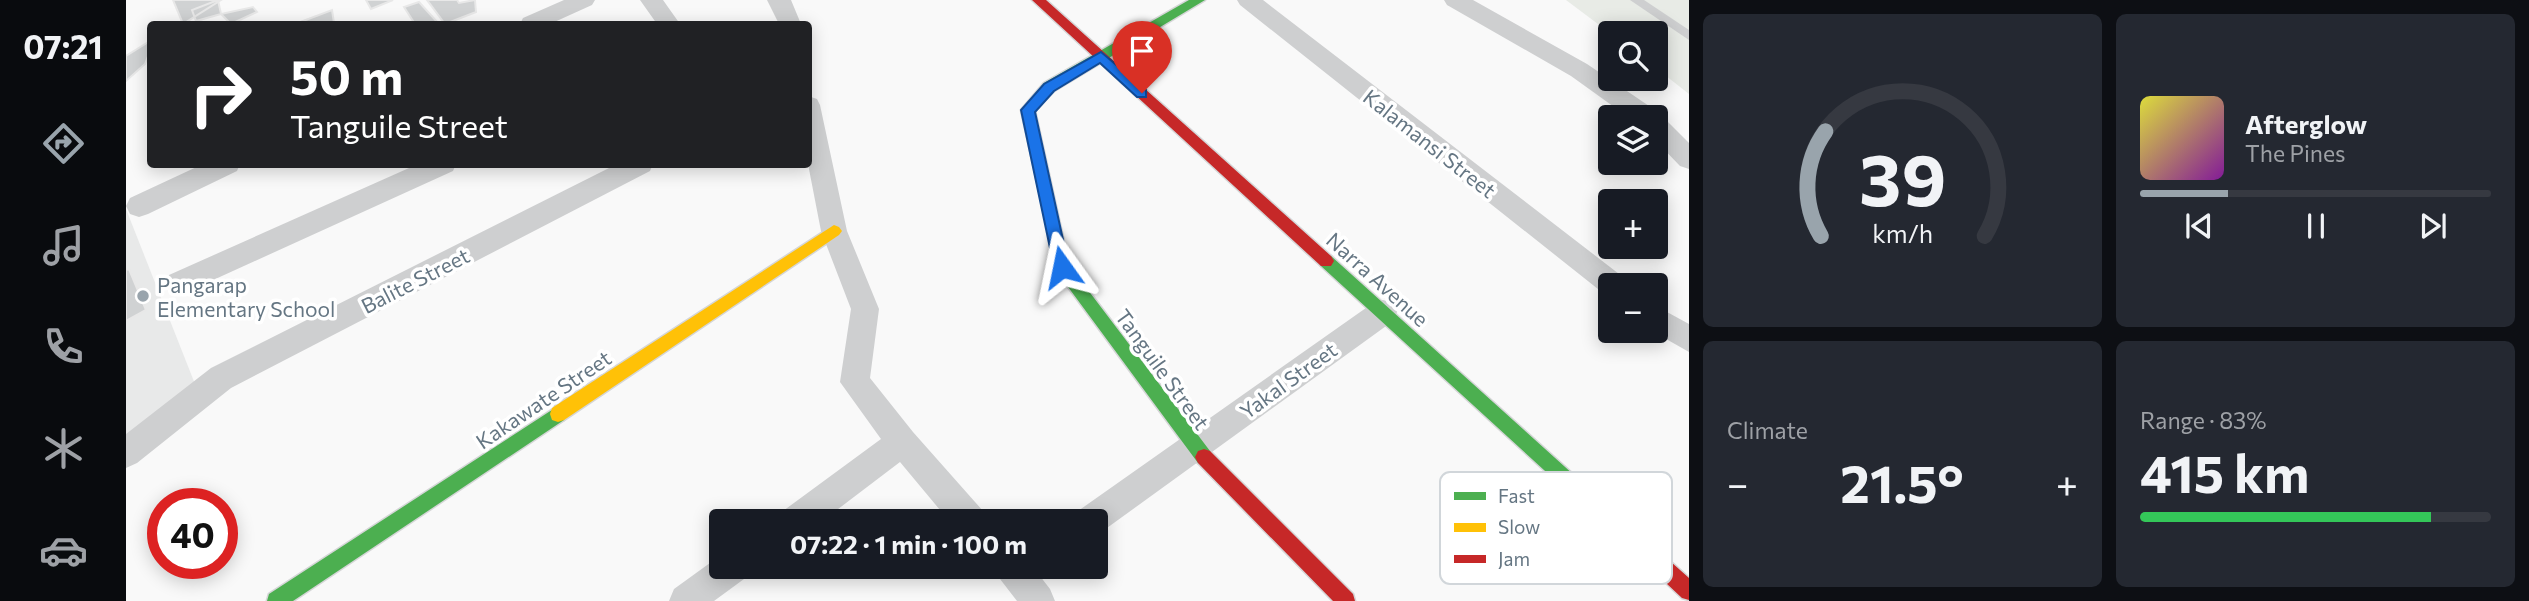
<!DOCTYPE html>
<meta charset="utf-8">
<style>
:root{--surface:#171b24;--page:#242831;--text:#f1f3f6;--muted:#9ea1a6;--line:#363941;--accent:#99a4ac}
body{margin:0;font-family:Commissioner,sans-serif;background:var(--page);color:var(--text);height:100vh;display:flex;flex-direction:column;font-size:26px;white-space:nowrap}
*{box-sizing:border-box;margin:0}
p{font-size:23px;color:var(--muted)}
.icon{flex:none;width:38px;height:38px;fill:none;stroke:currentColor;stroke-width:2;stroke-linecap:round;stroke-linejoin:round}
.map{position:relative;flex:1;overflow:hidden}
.drawer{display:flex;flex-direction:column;gap:14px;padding:14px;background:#0d0f14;width:840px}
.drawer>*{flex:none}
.banner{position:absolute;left:21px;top:21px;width:665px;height:147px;border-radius:7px;box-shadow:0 4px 18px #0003;background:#202124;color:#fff;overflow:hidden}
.tools{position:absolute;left:1472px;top:21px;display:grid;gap:14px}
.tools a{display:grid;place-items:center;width:70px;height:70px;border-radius:7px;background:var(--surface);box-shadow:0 4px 18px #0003;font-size:35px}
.speed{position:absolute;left:21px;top:488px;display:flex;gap:14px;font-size:35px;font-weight:700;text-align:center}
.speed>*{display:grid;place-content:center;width:91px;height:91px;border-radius:50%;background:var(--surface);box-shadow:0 4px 18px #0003;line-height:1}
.speed .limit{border:10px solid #d22;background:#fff;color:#111}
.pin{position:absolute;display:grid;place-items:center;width:60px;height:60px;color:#fff;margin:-72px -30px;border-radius:50% 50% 50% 0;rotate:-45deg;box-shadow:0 0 7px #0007}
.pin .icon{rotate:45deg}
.me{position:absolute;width:77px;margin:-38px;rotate:348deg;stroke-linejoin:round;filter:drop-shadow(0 0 5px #0008)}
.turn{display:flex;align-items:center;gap:24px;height:147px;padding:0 28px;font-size:32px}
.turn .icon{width:91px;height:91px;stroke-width:2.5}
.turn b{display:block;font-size:49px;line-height:60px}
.big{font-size:52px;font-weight:700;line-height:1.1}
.drawer .widget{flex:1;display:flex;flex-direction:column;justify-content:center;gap:10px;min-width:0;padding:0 24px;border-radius:10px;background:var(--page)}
.drawer .dial{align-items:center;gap:0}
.dial svg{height:182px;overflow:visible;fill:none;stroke:var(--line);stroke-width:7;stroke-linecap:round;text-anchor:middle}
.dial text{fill:var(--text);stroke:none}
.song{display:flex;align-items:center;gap:21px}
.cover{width:84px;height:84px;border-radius:10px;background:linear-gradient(135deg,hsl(60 70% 55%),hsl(290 70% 35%))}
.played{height:7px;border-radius:4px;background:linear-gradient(90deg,var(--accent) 25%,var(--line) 25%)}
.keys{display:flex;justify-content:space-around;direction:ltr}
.heat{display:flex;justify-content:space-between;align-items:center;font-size:38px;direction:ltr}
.charge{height:10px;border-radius:5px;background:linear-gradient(90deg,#34c759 83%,var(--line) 0)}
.drawer .tiles{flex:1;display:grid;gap:14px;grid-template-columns:repeat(2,1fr)}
.trip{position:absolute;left:583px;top:509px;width:399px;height:70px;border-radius:7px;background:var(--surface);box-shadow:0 4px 18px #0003;font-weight:700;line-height:70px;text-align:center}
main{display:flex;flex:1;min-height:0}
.dock{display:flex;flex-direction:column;width:126px;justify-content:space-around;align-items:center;background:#090b0e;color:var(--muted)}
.dock .icon{width:49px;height:49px}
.dock .current{color:var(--accent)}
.dock b{font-size:32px;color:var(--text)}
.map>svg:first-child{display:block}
.built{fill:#e8e9e9}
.green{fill:#e8ebe6}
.building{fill:#d0d2d3;stroke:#e8e8e8;stroke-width:2}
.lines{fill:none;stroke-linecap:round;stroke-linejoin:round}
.fast-casing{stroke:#d5d6d7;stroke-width:3}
.slow-casing{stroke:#d5d6d7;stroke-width:3}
.jam-casing{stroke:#d5d6d7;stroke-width:3}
.lane{fill:#cecfd0;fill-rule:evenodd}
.street{fill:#cecfd0;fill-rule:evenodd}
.fast{fill:#4caf50;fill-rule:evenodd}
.slow{fill:#ffc107;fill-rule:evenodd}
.jam{fill:#c62828;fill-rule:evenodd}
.route{fill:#1a73e8;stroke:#114b97;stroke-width:2}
.poi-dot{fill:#99a4ac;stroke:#fff;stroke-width:2.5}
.labels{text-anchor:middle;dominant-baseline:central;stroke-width:7;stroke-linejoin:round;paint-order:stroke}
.street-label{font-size:21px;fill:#657683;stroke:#fff}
.poi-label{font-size:21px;fill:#657683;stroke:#fff;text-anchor:start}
.key{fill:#fff;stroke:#d1d6da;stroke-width:2}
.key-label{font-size:19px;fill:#657683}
</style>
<main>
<nav class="dock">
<b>07:21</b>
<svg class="icon current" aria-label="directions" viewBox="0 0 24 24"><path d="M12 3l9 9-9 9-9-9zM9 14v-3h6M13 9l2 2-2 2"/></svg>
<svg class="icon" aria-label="music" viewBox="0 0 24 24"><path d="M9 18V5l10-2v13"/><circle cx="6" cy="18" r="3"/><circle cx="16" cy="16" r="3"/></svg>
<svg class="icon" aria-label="phone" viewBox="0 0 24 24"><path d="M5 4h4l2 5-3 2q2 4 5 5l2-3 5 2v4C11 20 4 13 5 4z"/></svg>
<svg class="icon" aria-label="climate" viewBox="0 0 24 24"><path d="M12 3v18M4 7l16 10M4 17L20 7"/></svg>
<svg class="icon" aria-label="car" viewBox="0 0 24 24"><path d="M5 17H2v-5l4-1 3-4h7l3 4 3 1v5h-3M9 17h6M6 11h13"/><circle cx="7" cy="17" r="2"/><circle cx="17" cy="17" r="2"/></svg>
</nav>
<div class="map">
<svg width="1563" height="601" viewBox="0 0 1563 601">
<rect width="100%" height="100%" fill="#f9f9f9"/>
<path class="built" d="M0 209 69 384 0 437Z"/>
<path class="green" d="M1440 0H1563V94L1530 68V33H1484Z"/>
<path class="building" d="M47 0H95L57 24Z
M92 0 95 14 70 21 66 10Z
M240 0H267L245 9Z
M301 0H331L333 3 349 0 350 12 319 24Z
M293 2 313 24H289L278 7Z
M127 7 131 12 105 24 95 14Z
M206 10 208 23 169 24Z
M24 41V55V51L19 64 0 81V56Z
M3 269 20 310 0 321V270Z"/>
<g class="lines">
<g class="fast-casing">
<path id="fast" d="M1063 0H1079L928 91 909 111 943 265 1084 451 1087 457 1084 463 1078 465 1072 463 931 272 895 110 918 83Z
M1200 255 1205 256 1489 512 1492 518 1489 524 1483 527 1477 524 1195 266 1192 261 1195 256Z
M432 406 438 408 440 414 438 420 167 601H141L143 594Z"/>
</g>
<g class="slow-casing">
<path id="slow" d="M708 225 713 227 716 231 713 235 438 420 432 422 426 420 424 414 426 408Z"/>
</g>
<g class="jam-casing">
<path id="jam" d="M906 0H920L1205 256 1208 261 1205 266H1195Z
M1078 449 1084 451 1227 594 1229 601H1207L1072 463 1069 457 1072 451Z
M1483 509 1489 512 1563 578V600L1556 598 1477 524 1474 518 1477 512Z"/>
</g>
<path class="lane" d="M1504 0H1518L1563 30V40Z"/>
<path class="street" d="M438 0H469L466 5 424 24H394L397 18Z
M514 0H537L554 24H531Z
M641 0H665L675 24H653Z
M1111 0H1137L1497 277 1501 285H1484V296L1477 293 1114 5Z
M1318 0H1347L1461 64 1529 110 1532 117 1539 119 1563 143V169L1554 166 1530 141V117H1502L1445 76 1321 5Z
M682 96 691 99 694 105 721 231 753 309 744 378 787 432 857 511 862 522H824L774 462 695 522H652L657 511 755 439 714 382 725 309 695 231 682 164Z
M77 164H114L111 171 22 214 13 217 4 214 0 206 4 198Z
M292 164H330L327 171 63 291 53 295 43 291 39 283 43 275Z
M491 164H527L524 171 105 388 11 463 0 468V434L85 368Z
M1257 300 1267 303 1271 312 1267 321 974 533 970 535V522H947L952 511 1247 303Z
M1530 306 1563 324V352L1526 331H1530Z
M595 555V567H623L618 579 588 601H543L548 589Z
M869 567H907L924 589 929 601H891L874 579Z"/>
<use href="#fast" class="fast"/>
<use href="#slow" class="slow"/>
<use href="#jam" class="jam"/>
</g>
<path class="route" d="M975 52 1020 90V97H1011L974 63 928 91 909 112 943 267 936 273 928 267 895 110 918 84Z"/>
<circle class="poi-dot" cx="17" cy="296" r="7"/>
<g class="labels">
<g class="street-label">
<text transform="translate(1304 143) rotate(38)">Kalamansi Street</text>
<text transform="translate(1252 279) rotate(42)">Narra Avenue</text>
<text transform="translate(289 280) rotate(-27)">Balite Street</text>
<text transform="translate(1037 369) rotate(54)">Tanguile Street</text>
<text transform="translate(1162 380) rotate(-36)">Yakal Street</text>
<text transform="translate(417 399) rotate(-34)">Kakawate Street</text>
</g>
<g class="poi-label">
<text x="31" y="284">Pangarap<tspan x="31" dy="24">Elementary School</tspan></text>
</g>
</g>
<rect x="1314" y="472" width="232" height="112" rx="10" class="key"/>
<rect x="1328" y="492" width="32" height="8" fill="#4caf50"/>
<rect x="1328" y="523" width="32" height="9" fill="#ffc107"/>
<rect x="1328" y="555" width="32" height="8" fill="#c62828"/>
<g class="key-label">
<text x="1372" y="503">Fast</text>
<text x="1372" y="534">Slow</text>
<text x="1372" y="566">Jam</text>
</g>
</svg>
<div class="tools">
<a><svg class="icon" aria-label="search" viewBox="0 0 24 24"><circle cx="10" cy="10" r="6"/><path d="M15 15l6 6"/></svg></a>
<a><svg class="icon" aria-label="layers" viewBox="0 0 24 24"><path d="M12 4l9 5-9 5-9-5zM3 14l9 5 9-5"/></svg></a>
<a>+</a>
<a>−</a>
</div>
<div class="speed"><div class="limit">40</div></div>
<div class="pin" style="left:1016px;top:93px;background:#d93025"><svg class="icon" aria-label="arrive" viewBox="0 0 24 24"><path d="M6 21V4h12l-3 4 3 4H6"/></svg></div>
<svg class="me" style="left:936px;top:267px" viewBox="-20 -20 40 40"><path d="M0-17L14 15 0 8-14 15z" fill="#1a73e8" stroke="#fff" stroke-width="4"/></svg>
<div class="trip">07:22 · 1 min · 100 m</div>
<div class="banner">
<div class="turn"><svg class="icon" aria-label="right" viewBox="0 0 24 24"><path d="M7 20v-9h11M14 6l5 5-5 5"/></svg><div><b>50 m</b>Tanguile Street</div></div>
</div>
</div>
<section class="drawer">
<div class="tiles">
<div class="widget dial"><svg viewBox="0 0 100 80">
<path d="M14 69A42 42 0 1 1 86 69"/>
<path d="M14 69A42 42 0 0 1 16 23" stroke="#99a4ac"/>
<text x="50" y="56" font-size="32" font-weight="700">39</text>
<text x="50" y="72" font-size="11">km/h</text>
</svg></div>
<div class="widget">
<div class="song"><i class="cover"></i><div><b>Afterglow</b><p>The Pines</p></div></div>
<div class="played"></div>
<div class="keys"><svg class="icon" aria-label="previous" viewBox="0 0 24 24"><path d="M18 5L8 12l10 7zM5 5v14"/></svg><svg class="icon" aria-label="pause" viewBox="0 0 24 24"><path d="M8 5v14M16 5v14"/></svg><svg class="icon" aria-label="next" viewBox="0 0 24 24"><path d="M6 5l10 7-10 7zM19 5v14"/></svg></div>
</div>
<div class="widget"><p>Climate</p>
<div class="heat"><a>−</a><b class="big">21.5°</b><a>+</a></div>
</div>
<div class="widget"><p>Range · 83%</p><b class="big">415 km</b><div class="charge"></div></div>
</div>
</section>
</main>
